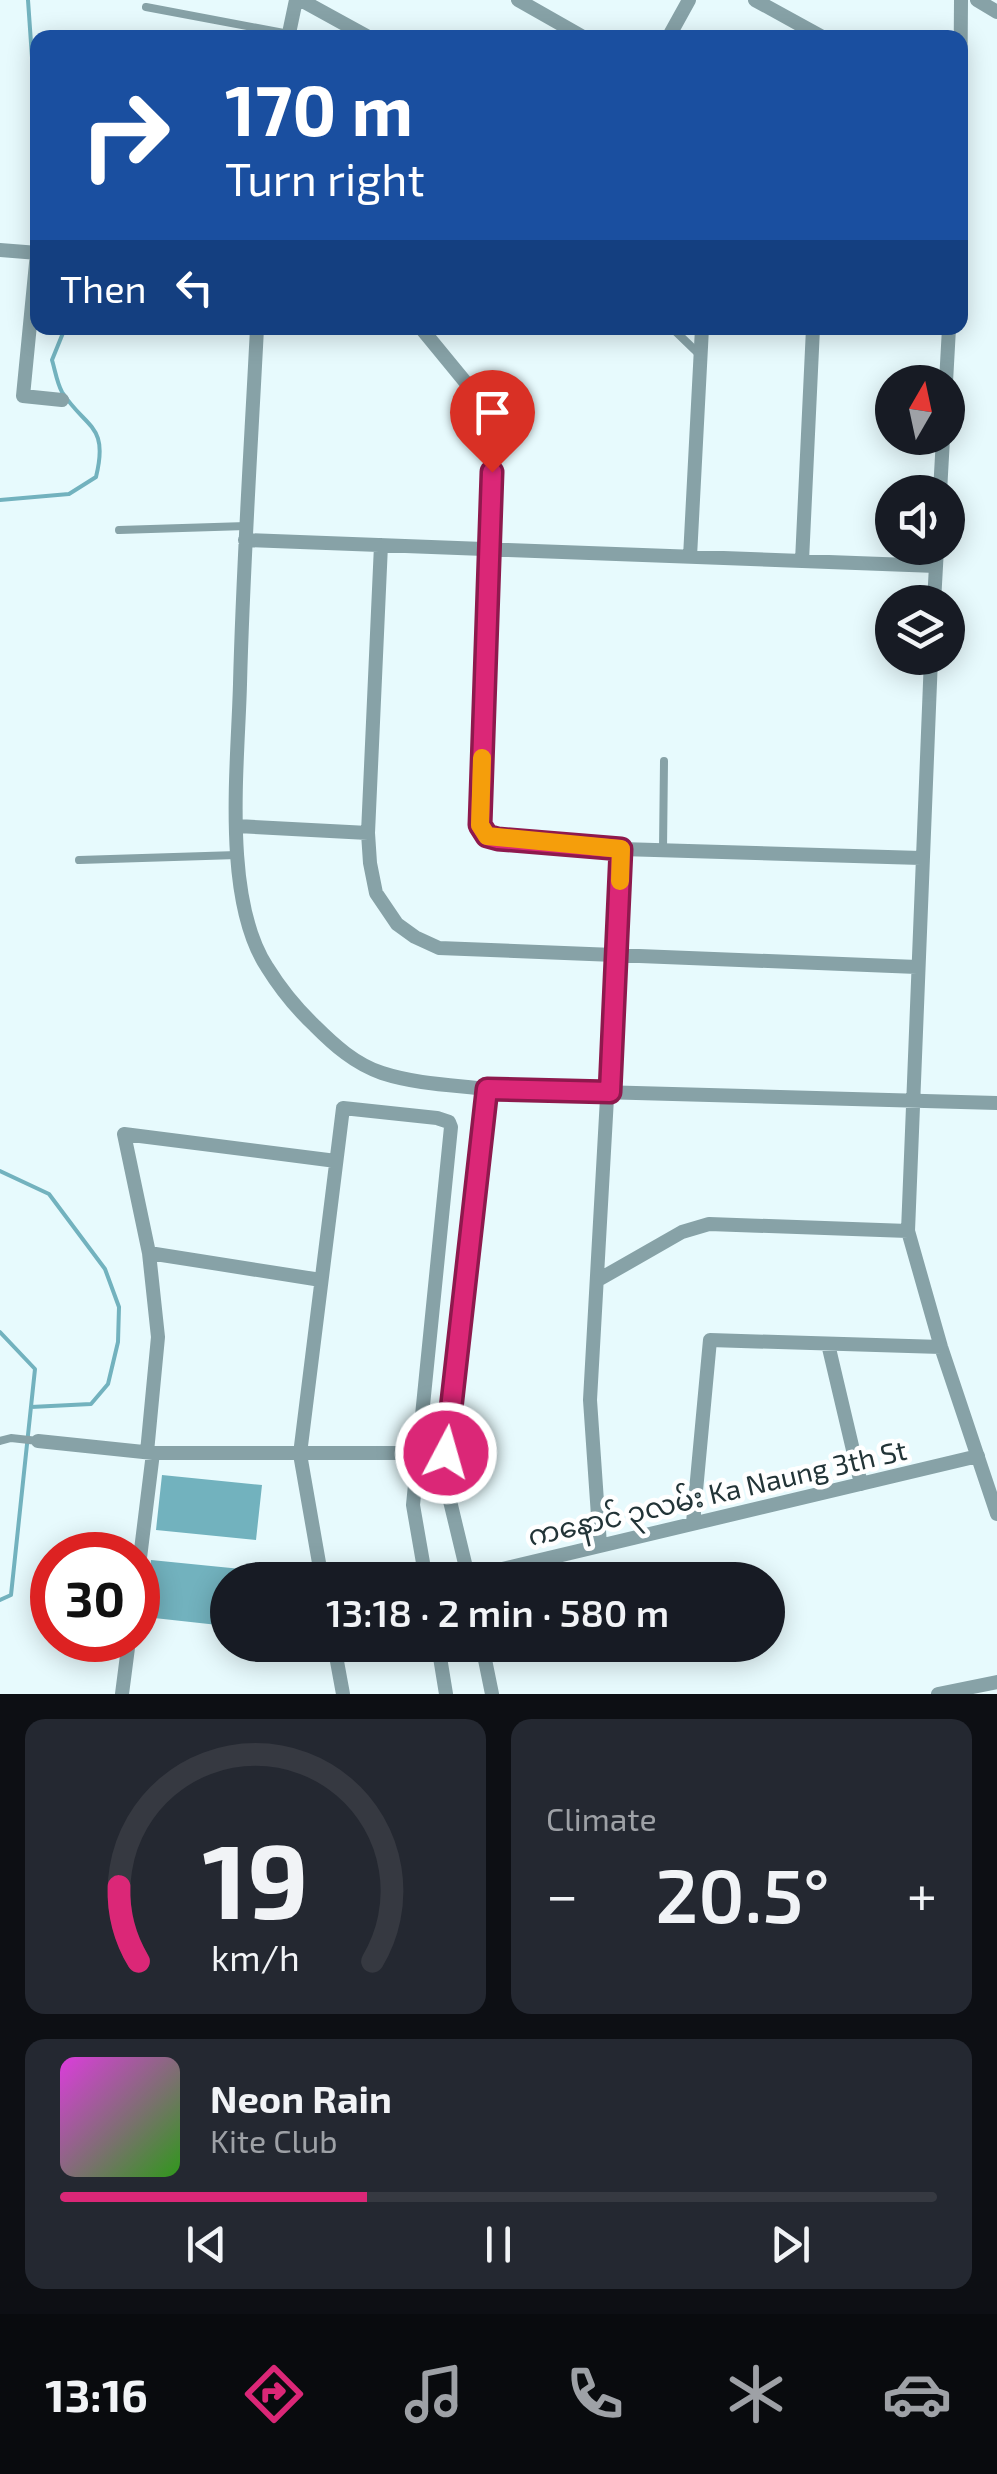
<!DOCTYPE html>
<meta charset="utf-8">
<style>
:root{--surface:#171b24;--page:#242831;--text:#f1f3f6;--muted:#9ea1a6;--line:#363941;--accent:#db2777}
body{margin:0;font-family:"Exo 2","Noto Sans Myanmar",sans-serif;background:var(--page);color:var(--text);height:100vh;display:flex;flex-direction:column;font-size:38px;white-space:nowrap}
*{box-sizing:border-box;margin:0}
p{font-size:32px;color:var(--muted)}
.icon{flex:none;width:55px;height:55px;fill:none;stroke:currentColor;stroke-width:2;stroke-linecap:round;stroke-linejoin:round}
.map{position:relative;height:1694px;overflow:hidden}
.side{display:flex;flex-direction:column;gap:25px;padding:25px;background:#0d0f14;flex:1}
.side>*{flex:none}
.banner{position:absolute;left:30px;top:30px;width:938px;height:305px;border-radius:20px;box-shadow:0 5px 25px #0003;background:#1a4fa0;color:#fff;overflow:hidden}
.needle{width:65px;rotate:9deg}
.fabs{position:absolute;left:875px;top:365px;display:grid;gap:20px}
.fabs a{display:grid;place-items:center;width:90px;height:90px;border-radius:50%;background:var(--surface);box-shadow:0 5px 25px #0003;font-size:50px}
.speed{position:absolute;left:30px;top:1532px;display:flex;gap:20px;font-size:50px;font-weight:700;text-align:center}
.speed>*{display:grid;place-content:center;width:130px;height:130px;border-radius:50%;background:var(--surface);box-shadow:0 5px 25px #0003;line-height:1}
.speed .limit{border:15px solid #d22;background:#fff;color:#111}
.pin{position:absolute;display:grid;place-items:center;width:85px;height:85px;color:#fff;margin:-102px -42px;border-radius:50% 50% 50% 0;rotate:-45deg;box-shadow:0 0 10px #0007}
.pin .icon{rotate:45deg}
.me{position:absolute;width:110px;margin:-55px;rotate:6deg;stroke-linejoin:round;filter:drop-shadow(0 0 8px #0008)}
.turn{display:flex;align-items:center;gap:35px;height:210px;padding:0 30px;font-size:45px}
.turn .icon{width:130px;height:130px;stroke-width:2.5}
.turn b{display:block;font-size:70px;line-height:85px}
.then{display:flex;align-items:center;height:95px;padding:0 30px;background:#0003;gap:20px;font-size:38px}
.big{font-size:75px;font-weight:600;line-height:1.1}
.side .widget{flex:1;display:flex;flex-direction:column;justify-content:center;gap:15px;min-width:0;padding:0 35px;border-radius:20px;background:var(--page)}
.side .dial{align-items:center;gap:0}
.dial svg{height:260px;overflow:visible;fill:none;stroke:var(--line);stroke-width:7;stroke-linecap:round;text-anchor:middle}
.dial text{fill:var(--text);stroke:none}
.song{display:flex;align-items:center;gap:30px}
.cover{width:120px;height:120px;border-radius:15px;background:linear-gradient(135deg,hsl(300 70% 55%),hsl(110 70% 35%))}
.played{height:10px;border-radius:5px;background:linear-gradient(90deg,var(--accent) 35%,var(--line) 35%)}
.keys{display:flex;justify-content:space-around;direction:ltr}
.heat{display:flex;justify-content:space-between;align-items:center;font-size:55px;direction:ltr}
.side .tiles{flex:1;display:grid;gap:25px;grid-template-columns:1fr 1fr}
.widget:last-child{grid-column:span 2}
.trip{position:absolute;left:210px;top:1562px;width:575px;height:100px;border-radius:50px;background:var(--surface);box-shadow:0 5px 25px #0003;font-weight:600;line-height:100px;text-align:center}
.menu{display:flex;height:160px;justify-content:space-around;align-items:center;background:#090b0e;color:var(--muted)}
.menu .icon{width:70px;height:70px}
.menu .active{color:var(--accent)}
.menu b{font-size:45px;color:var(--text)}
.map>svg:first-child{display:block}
.water{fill:#72b2be}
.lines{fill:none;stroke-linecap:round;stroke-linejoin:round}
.stream{stroke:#72b2be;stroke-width:4}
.service{stroke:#87a2a7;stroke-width:8}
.minor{stroke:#87a2a7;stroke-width:14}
.route-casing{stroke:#8e194d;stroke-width:25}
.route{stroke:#db2777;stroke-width:18}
.slow{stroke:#f59e0b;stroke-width:18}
.labels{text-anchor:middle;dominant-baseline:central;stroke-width:9;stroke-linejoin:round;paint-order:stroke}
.street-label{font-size:28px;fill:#223437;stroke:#fff}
</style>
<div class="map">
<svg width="997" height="1694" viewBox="0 0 997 1694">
<rect width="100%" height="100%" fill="#e7fafd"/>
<path class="water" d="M162 1475 262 1485 256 1540 156 1530Z
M151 1560 260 1571 259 1580H228L227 1626 145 1617Z"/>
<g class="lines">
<path class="stream" d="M28 0 38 143
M0 500 69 494 96 477C109 424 86 429 62 392 57 383 55 370 52 360L65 328
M0 1171 49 1194 105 1269 119 1307 118 1342 108 1384 91 1404 31 1407
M0 1332 35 1369 11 1595 0 1600"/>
<path class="service" d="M146 7 289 34
M672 328 701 356
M119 530 246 526
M663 850 664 761
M79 860 237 855
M0 1441 11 1438 38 1441"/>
<path class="minor" d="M301 0 370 38
M518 0 585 38
M755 0 824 38
M977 0 997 12
M288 38 296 0
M668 38 689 0
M960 141 961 0
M0 250 38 253
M37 253 23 396 62 400
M257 328C251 446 243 565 240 684 238 764 222 898 267 967 280 988 297 1009 315 1026 334 1045 355 1064 382 1073 416 1084 452 1085 487 1089L997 1103
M421 328 485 406 494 433 488 549 481 825 487 836 621 849 921 858
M946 382 949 328
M940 492 943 438
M245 540 936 566
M381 545 368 833 370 863 376 893 397 924 415 937 439 948 917 967
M690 557 702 328
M802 561 813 328
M934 602 937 548
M931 658 908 1231 941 1347 997 1514
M237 826 368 833
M149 1253 321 1280
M598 1280 682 1232 709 1224 908 1231
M828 1344 861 1484
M38 1441 153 1453H446
M147 1452 158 1337 149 1253 124 1134 336 1161
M693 1523 710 1340 941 1347
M600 1545 590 1400 621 849
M138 1574 153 1453
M469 1577 978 1456
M322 1580 300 1454 343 1108 437 1118 449 1122 451 1127 413 1505 426 1580
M469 1580 444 1476 487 1089
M334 1645 343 1694
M438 1645 446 1694
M482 1645 492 1694
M122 1694 129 1640
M938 1694 997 1682"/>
</g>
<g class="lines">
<g class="route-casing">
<path id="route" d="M446 1453 487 1089 610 1092 621 849 498 839 487 836 480 825 492 472"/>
</g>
<use href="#route" class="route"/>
<path class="slow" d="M482 758 480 825 487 836 621 849 620 881"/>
</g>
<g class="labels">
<g class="street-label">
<text transform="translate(717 1492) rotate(-13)">ကနောင် ၃လမ်း Ka Naung 3th St</text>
</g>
</g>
</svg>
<div class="fabs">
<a><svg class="needle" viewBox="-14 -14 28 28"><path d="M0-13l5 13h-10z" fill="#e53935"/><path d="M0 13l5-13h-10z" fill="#9ea1a6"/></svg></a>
<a><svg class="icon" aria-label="sound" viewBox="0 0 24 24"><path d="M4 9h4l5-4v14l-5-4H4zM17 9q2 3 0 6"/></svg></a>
<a><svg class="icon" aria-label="layers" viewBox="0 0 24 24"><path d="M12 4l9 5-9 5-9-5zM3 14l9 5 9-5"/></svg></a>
</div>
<div class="speed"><div class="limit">30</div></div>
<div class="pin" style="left:492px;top:472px;background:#d93025"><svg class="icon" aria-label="arrive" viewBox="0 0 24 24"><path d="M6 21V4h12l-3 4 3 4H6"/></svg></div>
<svg class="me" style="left:446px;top:1453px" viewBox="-20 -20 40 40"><circle r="17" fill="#db2777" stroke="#fff" stroke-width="3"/><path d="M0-11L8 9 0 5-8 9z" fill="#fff"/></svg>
<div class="trip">13:18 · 2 min · 580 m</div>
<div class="banner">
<div class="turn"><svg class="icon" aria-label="right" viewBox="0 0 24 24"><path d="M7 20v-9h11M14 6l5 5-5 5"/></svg><div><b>170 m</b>Turn right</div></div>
<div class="then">Then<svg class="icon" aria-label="left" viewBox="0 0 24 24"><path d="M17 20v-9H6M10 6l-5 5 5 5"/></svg></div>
</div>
</div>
<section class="side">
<div class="tiles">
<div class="widget dial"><svg viewBox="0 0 100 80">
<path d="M14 69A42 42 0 1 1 86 69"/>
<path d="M14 69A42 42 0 0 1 8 46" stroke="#db2777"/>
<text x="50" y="56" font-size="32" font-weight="700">19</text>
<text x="50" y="72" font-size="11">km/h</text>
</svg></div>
<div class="widget"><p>Climate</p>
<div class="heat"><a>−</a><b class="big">20.5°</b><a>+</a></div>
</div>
<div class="widget">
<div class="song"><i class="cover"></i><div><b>Neon Rain</b><p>Kite Club</p></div></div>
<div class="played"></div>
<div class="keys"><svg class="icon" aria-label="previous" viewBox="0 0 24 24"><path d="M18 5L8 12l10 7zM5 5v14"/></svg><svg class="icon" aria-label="pause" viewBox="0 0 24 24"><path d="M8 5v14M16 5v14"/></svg><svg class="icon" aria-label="next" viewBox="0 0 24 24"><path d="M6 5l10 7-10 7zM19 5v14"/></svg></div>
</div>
</div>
</section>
<nav class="menu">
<b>13:16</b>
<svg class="icon active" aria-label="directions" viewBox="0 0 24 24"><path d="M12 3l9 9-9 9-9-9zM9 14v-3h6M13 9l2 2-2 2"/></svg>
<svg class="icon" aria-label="music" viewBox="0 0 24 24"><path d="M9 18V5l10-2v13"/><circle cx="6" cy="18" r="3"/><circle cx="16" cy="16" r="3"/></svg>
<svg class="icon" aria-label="phone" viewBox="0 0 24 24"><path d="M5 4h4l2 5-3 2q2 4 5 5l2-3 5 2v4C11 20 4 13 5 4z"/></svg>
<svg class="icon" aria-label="climate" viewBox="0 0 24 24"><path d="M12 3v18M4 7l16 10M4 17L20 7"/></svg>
<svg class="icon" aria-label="car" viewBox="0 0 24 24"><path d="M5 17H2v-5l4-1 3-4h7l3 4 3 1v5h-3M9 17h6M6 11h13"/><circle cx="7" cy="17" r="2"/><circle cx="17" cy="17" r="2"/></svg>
</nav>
